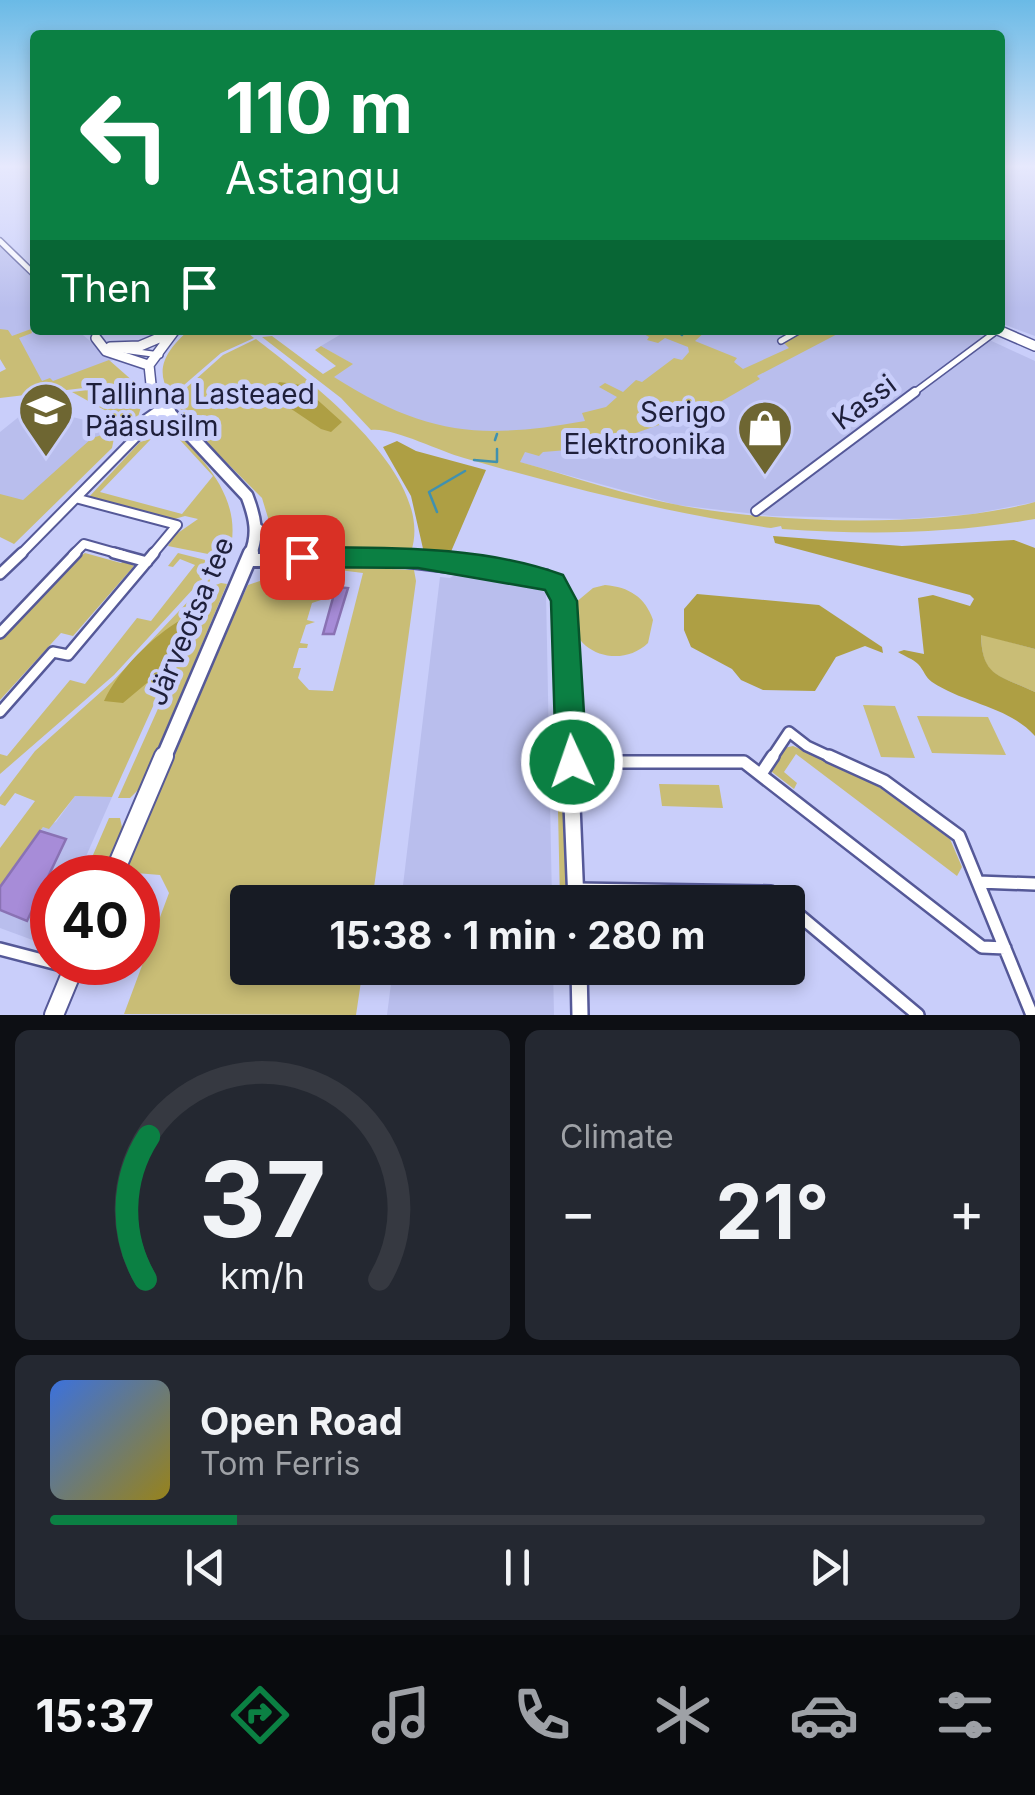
<!DOCTYPE html>
<meta charset="utf-8">
<style>
:root{--surface:#171b24;--page:#242831;--text:#f1f3f6;--muted:#9ea1a6;--line:#363941;--accent:#0b8043}
body{margin:0;font-family:Inter,sans-serif;background:var(--page);color:var(--text);height:100vh;display:flex;flex-direction:column;font-size:38px;white-space:nowrap}
*{box-sizing:border-box;margin:0}
p{font-size:32px;color:var(--muted)}
.icon{flex:none;width:55px;height:55px;fill:none;stroke:currentColor;stroke-width:2;stroke-linecap:round;stroke-linejoin:round}
.map{position:relative;height:1015px;overflow:hidden}
.details{display:flex;flex-direction:column;gap:15px;padding:15px;background:#0d0f14;flex:1}
.details>*{flex:none}
.banner{position:absolute;left:30px;top:30px;width:975px;height:305px;border-radius:10px;box-shadow:0 5px 15px #0003;background:#0b8043;color:#fff;overflow:hidden}
.speed{position:absolute;left:30px;top:855px;display:flex;gap:20px;font-size:50px;font-weight:700;text-align:center}
.speed>*{display:grid;place-content:center;width:130px;height:130px;border-radius:50%;background:var(--surface);box-shadow:0 5px 15px #0003;line-height:1}
.speed .limit{border:15px solid #d22;background:#fff;color:#111}
.pin{position:absolute;display:grid;place-items:center;width:85px;height:85px;color:#fff;margin:-42px;border-radius:20px;box-shadow:0 5px 15px #0006}
.me{position:absolute;width:110px;margin:-55px;rotate:357deg;stroke-linejoin:round;filter:drop-shadow(0 0 8px #0008)}
.turn{display:flex;align-items:center;gap:35px;height:210px;padding:0 30px;font-size:45px}
.turn .icon{width:130px;height:130px;stroke-width:2.5}
.turn b{display:block;font-size:70px;line-height:85px}
.then{display:flex;align-items:center;height:95px;padding:0 30px;background:#0003;gap:20px;font-size:38px}
.big{font-size:75px;font-weight:700;line-height:1.1}
.details .tile{flex:1;display:flex;flex-direction:column;justify-content:center;gap:15px;min-width:0;padding:0 35px;border-radius:15px;background:var(--page)}
.details .dial{align-items:center;gap:0}
.dial svg{height:260px;overflow:visible;fill:none;stroke:var(--line);stroke-width:7;stroke-linecap:round;text-anchor:middle}
.dial text{fill:var(--text);stroke:none}
.song{display:flex;align-items:center;gap:30px}
.cover{width:120px;height:120px;border-radius:15px;background:linear-gradient(135deg,hsl(220 70% 55%),hsl(50 70% 35%))}
.played{height:10px;border-radius:5px;background:linear-gradient(90deg,var(--accent) 20%,var(--line) 20%)}
.keys{display:flex;justify-content:space-around;direction:ltr}
.heat{display:flex;justify-content:space-between;align-items:center;font-size:55px;direction:ltr}
.details .tiles{flex:1;display:grid;gap:15px;grid-template-columns:1fr 1fr}
.tile:last-child{grid-column:span 2}
.trip{position:absolute;left:230px;top:885px;width:575px;height:100px;border-radius:10px;background:var(--surface);box-shadow:0 5px 15px #0003;font-weight:700;line-height:100px;text-align:center}
.tabs{display:flex;height:160px;justify-content:space-around;align-items:center;background:#090b0e;color:var(--muted)}
.tabs .icon{width:70px;height:70px}
.tabs .current{color:var(--accent)}
.tabs b{font-size:45px;color:var(--text)}
.map>svg:first-child{display:block}
.built{fill:#b9beed}
.green{fill:#c9bd76}
.forest{fill:#ae9f44}
.lines{fill:none;stroke-linecap:round;stroke-linejoin:round}
.stream{stroke:#4091b0;stroke-width:2.5}
.building{fill:#a78cd8;stroke:#8a72b4;stroke-width:2.5}
.minor-far3-casing{stroke:#555998;stroke-width:8}
.minor-far2-casing{stroke:#555998;stroke-width:12}
.minor-far1-casing{stroke:#555998;stroke-width:14}
.minor-casing{stroke:#555998;stroke-width:16}
.tertiary-far2-casing{stroke:#555998;stroke-width:15}
.tertiary-far1-casing{stroke:#555998;stroke-width:18}
.tertiary-casing{stroke:#555998;stroke-width:20}
.secondary-far3-casing{stroke:#555998;stroke-width:12}
.secondary-far2-casing{stroke:#555998;stroke-width:16}
.secondary-far1-casing{stroke:#555998;stroke-width:19}
.secondary-casing{stroke:#555998;stroke-width:22}
.minor-far3{stroke:#fff;stroke-width:5}
.minor-far2{stroke:#fff;stroke-width:8}
.minor-far1{stroke:#fff;stroke-width:9}
.minor{stroke:#fff;stroke-width:11}
.tertiary-far2{stroke:#fff;stroke-width:10}
.tertiary-far1{stroke:#fff;stroke-width:12}
.tertiary{stroke:#fff;stroke-width:15}
.secondary-far3{stroke:#fff;stroke-width:9}
.secondary-far2{stroke:#fff;stroke-width:11}
.secondary-far1{stroke:#fff;stroke-width:14}
.secondary{stroke:#fff;stroke-width:18}
.route{fill:#0b8043;stroke:#07532c;stroke-width:2.5}
.labels{text-anchor:middle;dominant-baseline:central;stroke-width:10;stroke-linejoin:round;paint-order:stroke}
.poi-label{font-size:28px;fill:#1e1f3a;stroke:#c9cefa;text-anchor:start}
.street-label{font-size:28px;fill:#1e1f3a;stroke:#c9cefa}
</style>
<div class="map">
<svg width="1035" height="1015" viewBox="0 0 1035 1015">
<rect width="100%" height="100%" fill="#c9cefa"/>
<path class="built" d="M1000 165H1035V336L1000 323Z
M0 245 35 281V330H77L113 360 27 392 0 349Z
M348 330H968L1035 361V502L973 514 906 519 772 516 677 505 519 462 468 433 420 422 380 406 333 377 352 364 321 346Z
M31 407 122 429 13 535 0 531V432Z
M461 571 501 578 546 592 552 902H401L440 577 450 578Z
M75 796 112 797 77 877 52 878V932L46 945 0 928V887L43 827 56 822Z
M393 968H553L554 1015H387Z"/>
<path class="green" d="M0 329 8 330 12 336 31 329 32 333 19 338 42 381 50 378 53 381 109 360 134 382 0 398V372L6 369 0 359Z
M189 330H244L254 338 221 353 184 385 169 392C153 367 170 347 189 330Z
M637 330H703L706 331 695 341 737 358 734 362 743 369 789 348 783 342 805 330H845L757 376 760 379 708 409 710 412 694 413 592 448 543 452 539 456 525 452 520 462C574 477 628 496 683 506 781 524 939 528 1035 502V519C950 534 868 535 782 529L781 526 771 528C666 513 566 487 464 458 439 451 392 427 371 430L341 398 262 337 272 336 323 374 336 366 315 350 321 346 353 364 334 377C426 435 479 440 585 421L582 413 606 407 617 397 599 387 605 383 623 392 636 380 642 382 674 358 682 360 689 352 688 347 665 338 658 343 647 340 649 337Z
M256 339C307 379 437 475 411 552L303 551 275 539 279 536 272 531 262 498 213 449 169 395 186 388 223 355Z
M136 384 141 407 135 427 72 392Z
M165 421C203 458 247 500 228 558L168 546 175 535 198 519 185 516 171 520 89 497 140 442 151 439 100 492 182 514 213 476 169 428 164 427 157 434 150 431Z
M102 435 114 438 112 448 14 544 0 537V494L23 500 92 438Z
M85 553 121 563 125 560 134 566 73 636 61 633 0 700V635L68 563Z
M178 553 217 563 114 675 0 774V754L7 756 70 680 85 684 137 618 151 621 195 565 180 559 173 567 168 566Z
M340 567 414 570 416 581 372 902H248V968H363L356 1015 124 1014 169 893 160 875 136 873 133 877 122 878 126 865 201 685 248 585 283 573 331 568 328 578H320L314 599 321 600 312 603 307 620 315 622 306 625 300 643 308 644 307 648H299L293 668H301L298 678 309 690 333 691 363 573 339 570Z
M212 576 112 797 75 796 49 829 43 827 0 887V848L35 801 15 793 5 806 0 804V797L35 751 112 682Z
M221 583 227 584 143 785 130 798H118L213 586Z
M605 585C629 587 645 597 653 620L648 643C617 673 560 648 575 603L593 588Z
M981 634 1035 649V692C998 674 982 679 981 634Z
M863 705 895 706 915 758 881 757Z
M917 716 988 717 1006 755 932 753Z
M793 746 864 776 950 839 962 867 957 876 796 754 784 772 797 783 794 789 772 772 771 766 784 748Z
M557 764 564 765 568 902H560Z
M659 784 719 785 723 808 662 806Z
M109 818H120L123 832 103 877 83 878Z"/>
<path class="forest" d="M279 382 301 385 342 422 331 432 321 429 272 396Z
M397 441 416 451 486 470 450 554 424 553 411 496 383 447Z
M773 536 902 546 1014 540 1035 548V649L981 635C982 678 1000 675 1035 692V736C1008 706 965 704 932 682 925 677 924 670 918 664 913 659 904 656 898 652L904 650 924 654 918 598 933 595 970 606 974 599 970 595 775 543Z
M697 594 819 605 882 647 883 653 865 646 836 657 815 691 763 690 741 680 732 669 691 647 684 630V609Z
M182 619 185 634 154 677 123 703 104 701C118 670 153 636 182 619Z"/>
<g class="lines">
<path class="stream" d="M676 330 682 335
M495 440 497 434
M474 460 497 462V449
M437 512 429 492 465 471"/>
</g>
<path class="building" d="M336 587 348 588 334 634H323Z
M40 831 66 839 27 921 0 910V887Z"/>
<g class="lines">
<g class="minor-far3-casing">
<path id="minor-far3" d="M0 241 35 275
M781 341 800 330
M115 349 160 355
M912 394 998 330"/>
</g>
<g class="minor-far2-casing">
<path id="minor-far2" d="M143 430 146 419 166 405
M79 499 177 525 152 555
M756 511 915 392
M20 555 143 430 171 411
M73 555 84 544 123 555"/>
</g>
<g class="minor-far1-casing">
<path id="minor-far1" d="M114 553 147 562
M0 574 22 553
M0 633 76 553
M0 712 53 652 68 655 154 553
M771 759 789 732 807 746 835 759"/>
</g>
<g class="minor-casing">
<path id="minor" d="M829 756 884 781 959 836 1032 1015
M571 762H744L982 947 1005 948
M761 774 773 756
M978 882 1035 884
M576 889 771 892 784 902
M788 906 918 1015
M0 949 73 968"/>
</g>
<g class="tertiary-far2-casing">
<path id="tertiary-far2" d="M256 528 297 555"/>
</g>
<g class="tertiary-far1-casing">
<path id="tertiary-far1" d="M293 553 297 555
M251 560 398 559 545 577 559 588 566 642 570 759"/>
</g>
<g class="tertiary-casing">
<path id="tertiary" d="M570 756 576 902
M579 968 580 1015"/>
</g>
<g class="secondary-far3-casing">
<path id="secondary-far3" d="M998 330 1035 346
M96 338 106 351 148 365
M110 347 140 346 166 335
M152 394 149 365 175 330"/>
</g>
<g class="secondary-far2-casing">
<path id="secondary-far2" d="M150 392 247 496C255 517 259 534 250 555"/>
</g>
<g class="secondary-far1-casing">
<path id="secondary-far1" d="M163 759 251 553"/>
</g>
<g class="secondary-casing">
<path id="secondary" d="M112 878 164 756
M54 1015 76 962"/>
</g>
<use href="#minor-far3" class="minor-far3"/>
<use href="#minor-far2" class="minor-far2"/>
<use href="#minor-far1" class="minor-far1"/>
<use href="#minor" class="minor"/>
<use href="#tertiary-far2" class="tertiary-far2"/>
<use href="#tertiary-far1" class="tertiary-far1"/>
<use href="#tertiary" class="tertiary"/>
<use href="#secondary-far3" class="secondary-far3"/>
<use href="#secondary-far2" class="secondary-far2"/>
<use href="#secondary-far1" class="secondary-far1"/>
<use href="#secondary" class="secondary"/>
</g>
<linearGradient id="sky" x2="0" y2="1"><stop stop-color="#6abae6"/><stop offset="0.54" stop-color="#e7e9fd"/><stop offset="1" stop-color="#e7e9fd" stop-opacity="0"/></linearGradient>
<rect width="1035" height="308" fill="url(#sky)"/>
<path class="route" d="M302 547C388 548 481 545 563 575L577 601 587 762 582 773 572 778 561 773 556 762 551 601 545 590 418 568 302 567 294 564 290 557 294 550Z"/>
<defs>
<g id="school-pin" transform="scale(2.875)"><path d="M0 17L-7.5 6A9.5 9.5 0 1 1 7.5 6Z" fill="#6e6632" stroke="#c9cefa"/><path d="M0-5L7-2L0 1L-7-2ZM-4 1L0 2.5L4 1V4Q0 6-4 4Z" fill="#fff"/></g>
<g id="shop-pin" transform="scale(2.875)"><path d="M0 17L-7.5 6A9.5 9.5 0 1 1 7.5 6Z" fill="#6e6632" stroke="#c9cefa"/><path d="M-5-2.5h2.3a2.7 3.5 0 0 1 5.4 0H5L5.5 6h-11ZM-1.5-2.5h3a1.5 2.3 0 0 0-3 0Z" fill="#fff"/></g>
</defs>
<g fill-rule="evenodd">
<use href="#school-pin" x="46" y="410"/>
<use href="#shop-pin" x="765" y="428"/>
</g>
<g class="labels">
<g class="poi-label">
<text x="85" y="394">Tallinna Lasteaed<tspan x="85" dy="32">Pääsusilm</tspan></text>
<text x="726" y="412" text-anchor="end">Serigo<tspan x="726" dy="32">Elektroonika</tspan></text>
</g>
<g class="street-label">
<text transform="translate(864 402) rotate(-37)">Kassi</text>
<text transform="translate(190 621) rotate(-67)">Järveotsa tee</text>
</g>
</g>
</svg>
<div class="speed"><div class="limit">40</div></div>
<div class="pin" style="left:302px;top:557px;background:#d93025"><svg class="icon" aria-label="arrive" viewBox="0 0 24 24"><path d="M6 21V4h12l-3 4 3 4H6"/></svg></div>
<svg class="me" style="left:572px;top:762px" viewBox="-20 -20 40 40"><circle r="17" fill="#0b8043" stroke="#fff" stroke-width="3"/><path d="M0-11L8 9 0 5-8 9z" fill="#fff"/></svg>
<div class="trip">15:38 · 1 min · 280 m</div>
<div class="banner">
<div class="turn"><svg class="icon" aria-label="left" viewBox="0 0 24 24"><path d="M17 20v-9H6M10 6l-5 5 5 5"/></svg><div><b>110 m</b>Astangu</div></div>
<div class="then">Then<svg class="icon" aria-label="arrive" viewBox="0 0 24 24"><path d="M6 21V4h12l-3 4 3 4H6"/></svg></div>
</div>
</div>
<section class="details">
<div class="tiles">
<div class="tile dial"><svg viewBox="0 0 100 80">
<path d="M14 69A42 42 0 1 1 86 69"/>
<path d="M14 69A42 42 0 0 1 15 25" stroke="#0b8043"/>
<text x="50" y="56" font-size="32" font-weight="700">37</text>
<text x="50" y="72" font-size="11">km/h</text>
</svg></div>
<div class="tile"><p>Climate</p>
<div class="heat"><a>−</a><b class="big">21°</b><a>+</a></div>
</div>
<div class="tile">
<div class="song"><i class="cover"></i><div><b>Open Road</b><p>Tom Ferris</p></div></div>
<div class="played"></div>
<div class="keys"><svg class="icon" aria-label="previous" viewBox="0 0 24 24"><path d="M18 5L8 12l10 7zM5 5v14"/></svg><svg class="icon" aria-label="pause" viewBox="0 0 24 24"><path d="M8 5v14M16 5v14"/></svg><svg class="icon" aria-label="next" viewBox="0 0 24 24"><path d="M6 5l10 7-10 7zM19 5v14"/></svg></div>
</div>
</div>
</section>
<nav class="tabs">
<b>15:37</b>
<svg class="icon current" aria-label="directions" viewBox="0 0 24 24"><path d="M12 3l9 9-9 9-9-9zM9 14v-3h6M13 9l2 2-2 2"/></svg>
<svg class="icon" aria-label="music" viewBox="0 0 24 24"><path d="M9 18V5l10-2v13"/><circle cx="6" cy="18" r="3"/><circle cx="16" cy="16" r="3"/></svg>
<svg class="icon" aria-label="phone" viewBox="0 0 24 24"><path d="M5 4h4l2 5-3 2q2 4 5 5l2-3 5 2v4C11 20 4 13 5 4z"/></svg>
<svg class="icon" aria-label="climate" viewBox="0 0 24 24"><path d="M12 3v18M4 7l16 10M4 17L20 7"/></svg>
<svg class="icon" aria-label="car" viewBox="0 0 24 24"><path d="M5 17H2v-5l4-1 3-4h7l3 4 3 1v5h-3M9 17h6M6 11h13"/><circle cx="7" cy="17" r="2"/><circle cx="17" cy="17" r="2"/></svg>
<svg class="icon" aria-label="filters" viewBox="0 0 24 24"><path d="M4 7h16M4 17h16"/><circle cx="9" cy="7" r="2"/><circle cx="15" cy="17" r="2"/></svg>
</nav>
